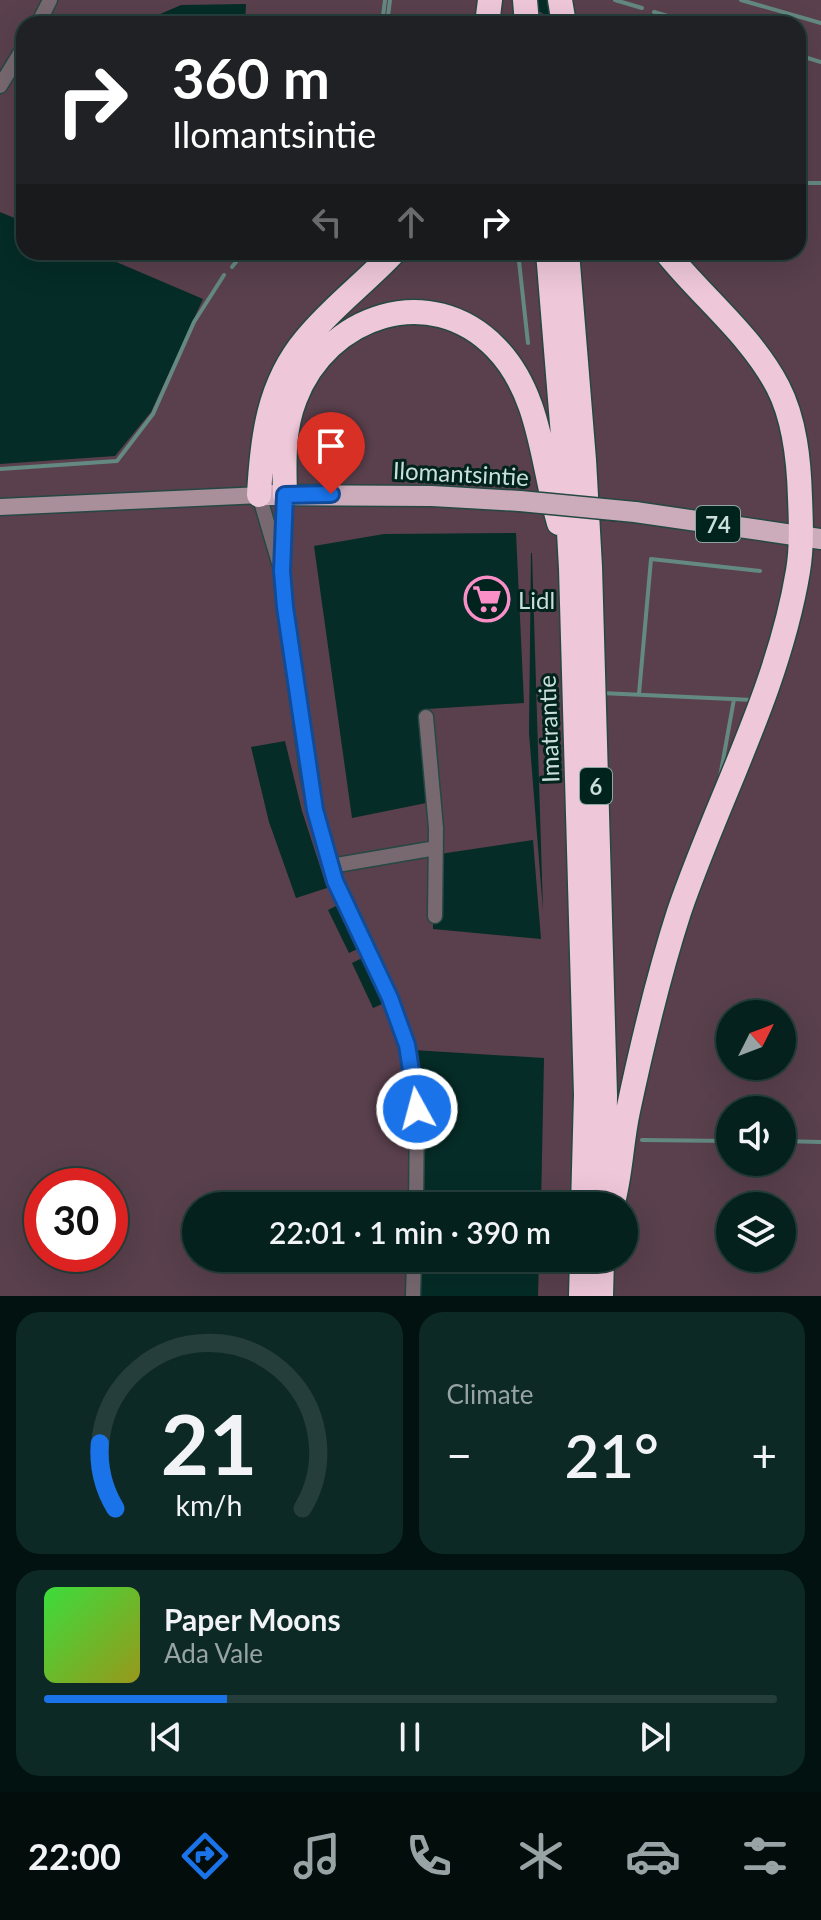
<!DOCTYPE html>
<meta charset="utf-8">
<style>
:root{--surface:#04211d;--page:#0d2926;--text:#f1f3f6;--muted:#97a3a4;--line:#253e3b;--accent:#1a73e8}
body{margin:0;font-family:Lato,sans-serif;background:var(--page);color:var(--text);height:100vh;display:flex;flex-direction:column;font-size:30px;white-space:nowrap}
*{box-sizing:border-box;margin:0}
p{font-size:26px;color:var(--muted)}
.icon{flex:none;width:44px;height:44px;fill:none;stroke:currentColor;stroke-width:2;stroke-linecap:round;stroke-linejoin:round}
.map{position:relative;height:1296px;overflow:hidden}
.panel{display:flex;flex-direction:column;gap:16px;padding:16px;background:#021210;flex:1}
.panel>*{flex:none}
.top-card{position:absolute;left:16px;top:16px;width:790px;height:244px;border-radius:24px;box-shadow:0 8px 32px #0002,0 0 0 2px var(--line);background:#202124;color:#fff;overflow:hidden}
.needle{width:52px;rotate:48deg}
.controls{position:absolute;left:716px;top:1000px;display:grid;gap:16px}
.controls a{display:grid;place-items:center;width:80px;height:80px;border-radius:50%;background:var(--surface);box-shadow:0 8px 32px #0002,0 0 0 2px var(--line);font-size:40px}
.speed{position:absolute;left:24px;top:1168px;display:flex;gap:16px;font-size:40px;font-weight:700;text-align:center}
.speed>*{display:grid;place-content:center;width:104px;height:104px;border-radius:50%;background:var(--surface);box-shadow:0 8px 32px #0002,0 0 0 2px var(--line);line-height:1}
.speed .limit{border:12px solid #d22;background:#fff;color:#111}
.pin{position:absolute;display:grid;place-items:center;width:68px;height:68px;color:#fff;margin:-82px -34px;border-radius:50% 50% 50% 0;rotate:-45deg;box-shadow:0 0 8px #0007}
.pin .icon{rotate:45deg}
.me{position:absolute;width:88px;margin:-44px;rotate:353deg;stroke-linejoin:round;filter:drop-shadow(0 0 6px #0008)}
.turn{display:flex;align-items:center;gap:28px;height:168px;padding:0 24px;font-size:36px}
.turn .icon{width:104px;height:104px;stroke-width:2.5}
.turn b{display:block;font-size:56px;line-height:68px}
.lanes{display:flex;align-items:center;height:76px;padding:0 24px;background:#0003;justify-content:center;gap:40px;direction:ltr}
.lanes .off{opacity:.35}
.big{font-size:60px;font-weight:600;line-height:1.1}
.panel .widget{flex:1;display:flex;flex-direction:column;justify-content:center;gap:12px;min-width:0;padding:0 28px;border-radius:24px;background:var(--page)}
.panel .dial{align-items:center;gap:0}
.dial svg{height:208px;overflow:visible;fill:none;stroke:var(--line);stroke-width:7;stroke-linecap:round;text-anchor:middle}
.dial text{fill:var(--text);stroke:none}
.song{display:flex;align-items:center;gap:24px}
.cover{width:96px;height:96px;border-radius:12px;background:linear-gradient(135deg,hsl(120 70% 55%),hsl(60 70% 35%))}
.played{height:8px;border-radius:4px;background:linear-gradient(90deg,var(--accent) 25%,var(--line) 25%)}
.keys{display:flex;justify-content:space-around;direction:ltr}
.heat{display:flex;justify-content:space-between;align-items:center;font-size:44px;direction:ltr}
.panel .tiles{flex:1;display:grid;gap:16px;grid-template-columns:1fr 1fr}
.widget:last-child{grid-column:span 2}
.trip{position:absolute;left:182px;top:1192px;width:456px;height:80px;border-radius:40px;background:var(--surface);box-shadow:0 8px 32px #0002,0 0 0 2px var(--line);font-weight:600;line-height:80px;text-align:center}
.menu{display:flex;height:128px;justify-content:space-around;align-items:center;background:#020d0c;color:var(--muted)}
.menu .icon{width:56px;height:56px}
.menu .active{color:var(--accent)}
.menu b{font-size:36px;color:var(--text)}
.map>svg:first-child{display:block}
.green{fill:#59404c;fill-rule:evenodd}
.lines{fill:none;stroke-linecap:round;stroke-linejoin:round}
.stream{stroke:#648982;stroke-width:4}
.minor-casing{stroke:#254844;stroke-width:17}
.secondary-casing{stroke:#254844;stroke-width:19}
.primary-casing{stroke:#254844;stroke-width:23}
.motorway-casing{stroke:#254844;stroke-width:27}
.minor{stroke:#786970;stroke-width:14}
.secondary{stroke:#a88f9a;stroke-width:16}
.primary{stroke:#ccacbb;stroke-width:20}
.motorway{stroke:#eec7d9;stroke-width:24}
.primary-bridge-casing{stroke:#254844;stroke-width:23;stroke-linecap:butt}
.primary-bridge{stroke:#ccacbb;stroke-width:20}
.route-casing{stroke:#114b97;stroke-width:20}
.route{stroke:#1a73e8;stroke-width:14}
.labels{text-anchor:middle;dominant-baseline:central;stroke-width:6;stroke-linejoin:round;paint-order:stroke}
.shield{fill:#00231e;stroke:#8da6a2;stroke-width:2}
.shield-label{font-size:22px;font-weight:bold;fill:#cadeda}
.street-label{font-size:24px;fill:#cadeda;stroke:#00231e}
.poi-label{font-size:24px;fill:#cadeda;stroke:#00231e;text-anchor:start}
</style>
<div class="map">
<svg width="821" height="1296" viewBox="0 0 821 1296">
<rect width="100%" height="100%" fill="#052c27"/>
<path class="green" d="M0 0H519L556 21 557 24H245L246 4 181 5 137 24H24V222L0 212Z
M567 0H821V1296H538L539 1258H624V1206H541L544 1058 413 1050 423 1088 426 1133 423 1206H196V1258H421L420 1296H0V510L403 500 619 522 629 515 804 540 801 432 674 252H798V24H571ZM516 533 524 703 427 709 436 801 352 818 314 546 384 534ZM531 553H532L543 911 529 733ZM285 741 302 811 327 888 296 898 269 822 251 747ZM533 840 541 939 433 929V855ZM342 903 364 946 349 953 328 910ZM368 955 389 1001 373 1008 352 963ZM730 1014H782V1066H730ZM730 1110H782V1162H730ZM42 1186H110V1254H42ZM730 1206H782V1258H730Z
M93 252H659L775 391 797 528 555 495 515 367 416 309 310 363 282 490 0 505V464L115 456 151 412 203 299Z
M441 320 510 372 548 496 288 490 306 383 366 326Z"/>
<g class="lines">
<path class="stream" d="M615 0 642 8
M741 0 821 23
M654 12 695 24
M382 24 385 0
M387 24 390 0
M798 55 821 62
M798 183H821
M518 252 528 343
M232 267 244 252
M0 469 117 461 153 414 194 322 224 275
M601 693 753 700
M639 694 651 559 760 571
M720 777 734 699
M642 1140 730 1141
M782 1141 821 1142"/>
<g class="minor-casing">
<path id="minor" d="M38 24 50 0
M0 86 24 47
M259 495 279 563
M285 495 282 571 285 607 308 778 322 840 335 881 390 998 407 1045 417 1109 416 1206
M426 717 436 828 435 916
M331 866 436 848
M413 1296 414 1258"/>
</g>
<g class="secondary-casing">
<path id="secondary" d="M0 507 259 495"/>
</g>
<g class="primary-casing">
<path id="primary" d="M259 495 432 496 520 501
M635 512 821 539"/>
</g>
<g class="motorway-casing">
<path id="motorway" d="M525 0 527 24
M560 0 564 24
M487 24 490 0
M548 252 565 460 571 568 586 1095 583 1206
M567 252 584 460 590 567 605 1095 604 1181
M259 495C262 439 268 384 306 339 332 307 366 282 394 252
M285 495C284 462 283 429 295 399 327 315 430 280 496 348 541 394 542 465 559 523
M612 1206C621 1175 621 1143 628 1111 642 1045 658 977 679 912 718 798 778 691 798 571 802 547 801 522 800 498 799 461 795 420 778 387 751 335 702 297 666 252
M581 1296 582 1258
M601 1296 602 1258"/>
</g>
<use href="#minor" class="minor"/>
<use href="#secondary" class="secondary"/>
<use href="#primary" class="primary"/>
<use href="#motorway" class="motorway"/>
<g class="primary-bridge-casing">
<path id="primary-bridge" d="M520 501 635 512"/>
</g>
<use href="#primary-bridge" class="primary-bridge"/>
</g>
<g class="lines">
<g class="route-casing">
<path id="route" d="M331 494 285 495 282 571 285 607 315 810 335 881 390 998 407 1045 417 1109"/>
</g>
<use href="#route" class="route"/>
</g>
<defs>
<g id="supermarket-ring" transform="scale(2.3)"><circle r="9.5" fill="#00231e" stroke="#fa8fc7" stroke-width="1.5"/><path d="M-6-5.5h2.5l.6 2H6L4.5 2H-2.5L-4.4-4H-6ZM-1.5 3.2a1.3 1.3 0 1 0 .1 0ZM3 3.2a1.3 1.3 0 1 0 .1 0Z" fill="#fa8fc7"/></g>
</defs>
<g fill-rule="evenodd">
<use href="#supermarket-ring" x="487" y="599"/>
</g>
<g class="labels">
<g class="shield">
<rect x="696" y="506" width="44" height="36" rx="6"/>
<rect x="580" y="768" width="32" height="36" rx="6"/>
</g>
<g class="shield-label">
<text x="718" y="524">74</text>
<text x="596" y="786">6</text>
</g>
<g class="street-label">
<text transform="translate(461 473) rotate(3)">Ilomantsintie</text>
<text transform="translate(548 729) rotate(-92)">Imatrantie</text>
</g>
<g class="poi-label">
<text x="518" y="599">Lidl</text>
</g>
</g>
</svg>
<div class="controls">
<a><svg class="needle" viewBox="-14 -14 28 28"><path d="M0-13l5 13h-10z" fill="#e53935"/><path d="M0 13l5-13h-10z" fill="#97a3a4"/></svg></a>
<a><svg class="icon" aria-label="sound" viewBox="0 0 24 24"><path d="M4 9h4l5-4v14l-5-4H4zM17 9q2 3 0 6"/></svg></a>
<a><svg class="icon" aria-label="layers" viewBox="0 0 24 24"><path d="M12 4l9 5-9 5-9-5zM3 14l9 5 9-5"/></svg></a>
</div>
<div class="speed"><div class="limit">30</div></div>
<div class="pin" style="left:331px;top:494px;background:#d93025"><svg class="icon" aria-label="arrive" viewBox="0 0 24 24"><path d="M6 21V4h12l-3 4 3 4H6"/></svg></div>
<svg class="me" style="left:417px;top:1109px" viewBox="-20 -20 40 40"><circle r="17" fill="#1a73e8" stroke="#fff" stroke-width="3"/><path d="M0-11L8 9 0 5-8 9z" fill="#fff"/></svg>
<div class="trip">22:01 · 1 min · 390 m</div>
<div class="top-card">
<div class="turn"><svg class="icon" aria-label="right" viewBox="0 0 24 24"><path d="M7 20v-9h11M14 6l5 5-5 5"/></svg><div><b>360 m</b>Ilomantsintie</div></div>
<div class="lanes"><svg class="icon off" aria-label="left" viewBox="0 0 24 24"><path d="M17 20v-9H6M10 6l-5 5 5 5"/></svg><svg class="icon off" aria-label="ahead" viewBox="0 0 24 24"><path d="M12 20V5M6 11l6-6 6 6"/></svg><svg class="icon" aria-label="right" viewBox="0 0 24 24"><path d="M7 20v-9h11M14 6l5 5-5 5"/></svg></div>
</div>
</div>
<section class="panel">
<div class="tiles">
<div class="widget dial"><svg viewBox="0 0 100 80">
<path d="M14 69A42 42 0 1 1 86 69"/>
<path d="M14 69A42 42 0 0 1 8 44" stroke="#1a73e8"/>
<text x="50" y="56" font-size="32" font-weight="700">21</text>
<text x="50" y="72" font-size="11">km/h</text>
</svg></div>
<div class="widget"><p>Climate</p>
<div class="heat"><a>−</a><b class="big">21°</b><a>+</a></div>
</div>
<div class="widget">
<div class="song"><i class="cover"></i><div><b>Paper Moons</b><p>Ada Vale</p></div></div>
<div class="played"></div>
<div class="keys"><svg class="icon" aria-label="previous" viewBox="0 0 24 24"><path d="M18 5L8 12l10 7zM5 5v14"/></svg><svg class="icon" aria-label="pause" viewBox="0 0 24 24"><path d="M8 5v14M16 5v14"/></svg><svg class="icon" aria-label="next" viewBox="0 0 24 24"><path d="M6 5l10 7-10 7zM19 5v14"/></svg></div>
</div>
</div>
</section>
<nav class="menu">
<b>22:00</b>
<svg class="icon active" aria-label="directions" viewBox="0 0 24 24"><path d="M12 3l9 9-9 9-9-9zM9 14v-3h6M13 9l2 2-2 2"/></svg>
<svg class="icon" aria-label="music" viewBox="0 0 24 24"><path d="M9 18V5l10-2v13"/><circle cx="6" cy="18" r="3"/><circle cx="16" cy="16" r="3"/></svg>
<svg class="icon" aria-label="phone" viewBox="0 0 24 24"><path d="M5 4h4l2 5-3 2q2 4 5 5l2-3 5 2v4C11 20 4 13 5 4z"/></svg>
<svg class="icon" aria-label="climate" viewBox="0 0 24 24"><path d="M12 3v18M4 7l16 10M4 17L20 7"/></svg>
<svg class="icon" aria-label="car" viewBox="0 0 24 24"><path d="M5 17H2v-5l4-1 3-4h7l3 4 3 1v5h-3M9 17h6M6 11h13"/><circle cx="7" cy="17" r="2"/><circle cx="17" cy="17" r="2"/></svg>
<svg class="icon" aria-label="filters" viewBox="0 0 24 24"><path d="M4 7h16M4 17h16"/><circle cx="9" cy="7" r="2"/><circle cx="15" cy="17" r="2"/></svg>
</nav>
